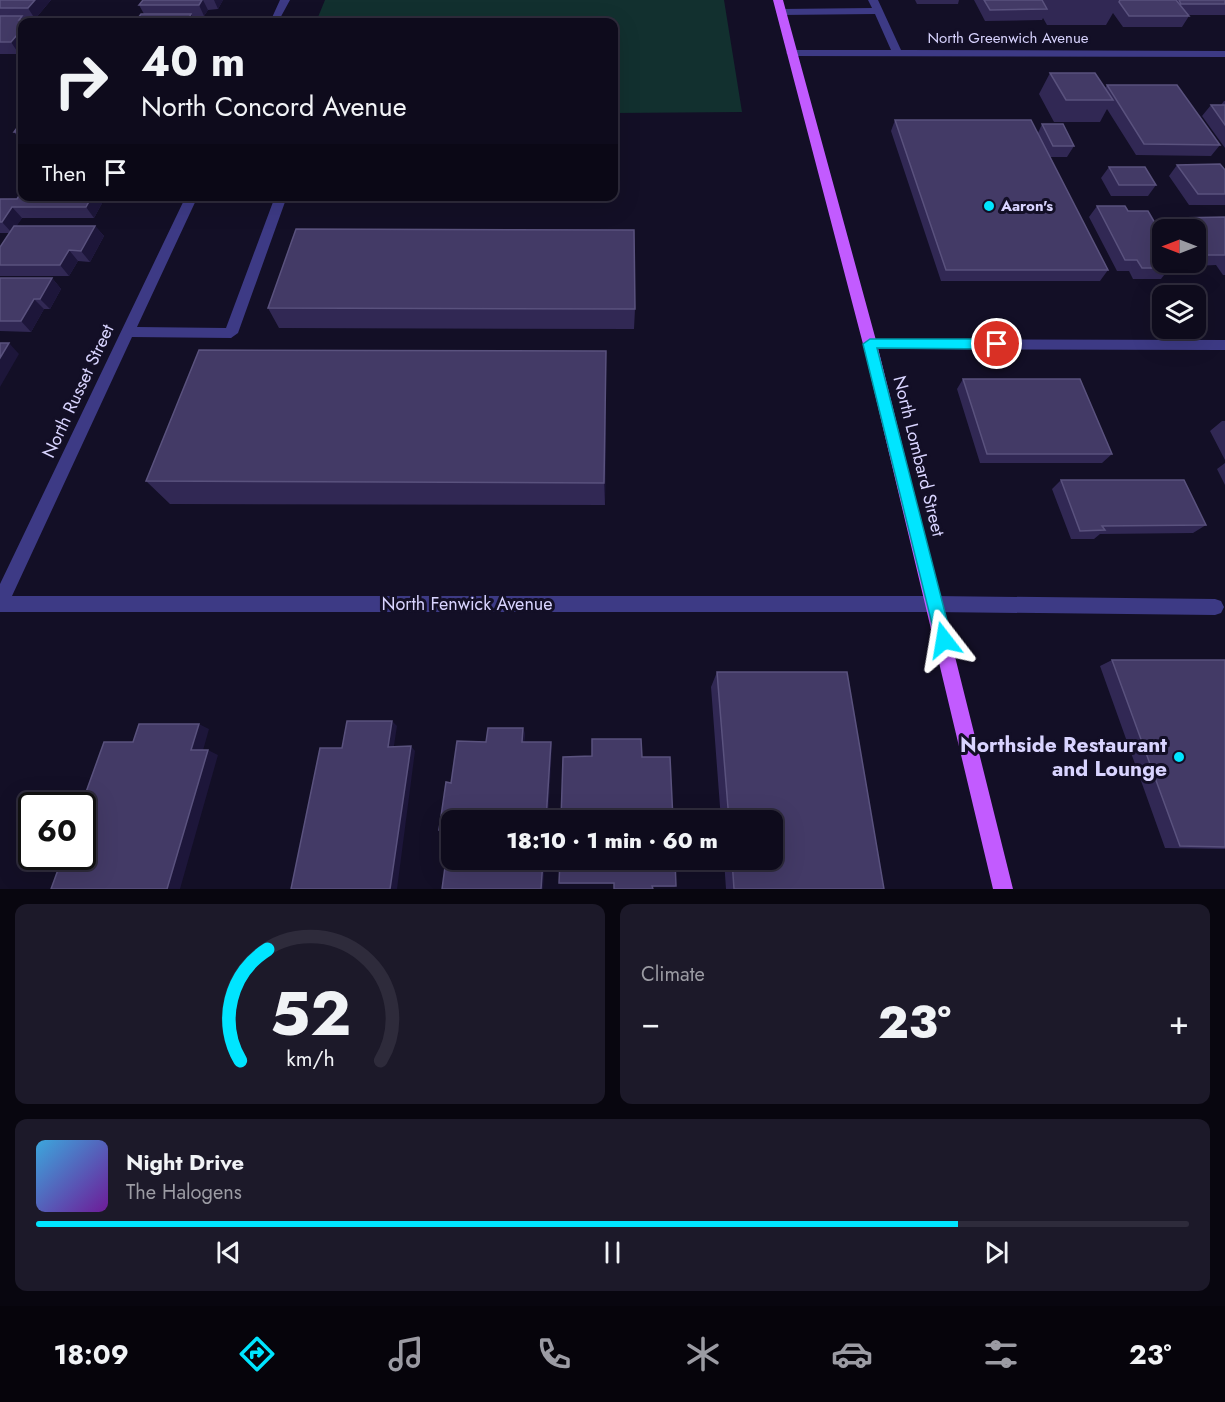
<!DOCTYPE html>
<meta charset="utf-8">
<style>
:root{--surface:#0e0b1c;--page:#1c1929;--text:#f1f3f6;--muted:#9b9ba3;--line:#2e2b3b;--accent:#00e5ff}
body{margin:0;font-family:Jost,sans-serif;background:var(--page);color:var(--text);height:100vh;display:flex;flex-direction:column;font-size:22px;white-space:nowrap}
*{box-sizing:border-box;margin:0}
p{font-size:20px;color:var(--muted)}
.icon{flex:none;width:33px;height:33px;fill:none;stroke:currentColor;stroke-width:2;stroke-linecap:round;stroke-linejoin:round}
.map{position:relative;height:889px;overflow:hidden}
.drawer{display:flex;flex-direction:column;gap:15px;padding:15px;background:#08060f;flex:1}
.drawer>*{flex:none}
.banner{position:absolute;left:18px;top:18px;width:600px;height:183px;border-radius:12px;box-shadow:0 6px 24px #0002,0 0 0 2px var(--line);background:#0e0b1c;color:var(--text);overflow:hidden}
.needle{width:39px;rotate:270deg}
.tools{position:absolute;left:1152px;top:219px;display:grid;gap:12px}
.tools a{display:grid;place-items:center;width:54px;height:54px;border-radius:12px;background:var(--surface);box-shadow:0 6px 24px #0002,0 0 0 2px var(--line);font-size:30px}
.speed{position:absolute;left:18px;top:792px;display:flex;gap:12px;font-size:30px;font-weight:700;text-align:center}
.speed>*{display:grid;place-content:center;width:78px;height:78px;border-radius:50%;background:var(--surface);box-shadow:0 6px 24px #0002,0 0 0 2px var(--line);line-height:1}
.speed .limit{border:3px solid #111;border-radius:9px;background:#fff;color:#111}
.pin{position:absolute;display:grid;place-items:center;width:51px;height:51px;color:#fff;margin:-26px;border:3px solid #fff;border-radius:50%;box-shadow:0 2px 6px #0007}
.me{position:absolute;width:66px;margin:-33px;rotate:346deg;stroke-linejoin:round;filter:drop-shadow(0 0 4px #0008)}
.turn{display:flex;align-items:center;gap:21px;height:126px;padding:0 24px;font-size:27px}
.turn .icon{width:78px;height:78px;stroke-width:2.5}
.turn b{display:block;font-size:42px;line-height:51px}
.then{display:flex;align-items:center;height:57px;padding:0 24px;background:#0003;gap:12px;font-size:22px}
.big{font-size:45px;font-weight:800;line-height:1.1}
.drawer .card{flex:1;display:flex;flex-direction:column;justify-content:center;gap:9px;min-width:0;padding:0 21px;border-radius:12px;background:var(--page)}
.drawer .dial{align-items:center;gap:0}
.dial svg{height:156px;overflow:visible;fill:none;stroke:var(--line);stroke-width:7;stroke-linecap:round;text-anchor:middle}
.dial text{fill:var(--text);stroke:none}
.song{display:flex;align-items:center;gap:18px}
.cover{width:72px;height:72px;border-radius:9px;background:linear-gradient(135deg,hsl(200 70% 55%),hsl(280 70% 35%))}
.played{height:6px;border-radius:3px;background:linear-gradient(90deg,var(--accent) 80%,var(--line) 80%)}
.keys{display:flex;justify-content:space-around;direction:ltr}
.heat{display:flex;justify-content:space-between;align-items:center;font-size:33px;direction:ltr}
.drawer .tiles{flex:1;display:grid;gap:15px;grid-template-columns:1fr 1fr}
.card:last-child{grid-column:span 2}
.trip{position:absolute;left:441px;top:810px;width:342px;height:60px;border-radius:12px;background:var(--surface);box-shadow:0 6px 24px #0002,0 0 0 2px var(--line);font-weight:800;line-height:60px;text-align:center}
.dock{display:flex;height:96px;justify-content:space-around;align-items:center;background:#06040b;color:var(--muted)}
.dock .icon{width:42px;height:42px}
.dock .current{color:var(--accent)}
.dock b{font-size:27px;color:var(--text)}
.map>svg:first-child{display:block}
.green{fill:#12302f}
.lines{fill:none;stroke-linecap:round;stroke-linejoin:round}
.minor{fill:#3d3a85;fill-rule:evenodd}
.major{fill:#c25bff;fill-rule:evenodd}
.wall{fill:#312854}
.shaded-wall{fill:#1d163a}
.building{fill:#433a66;stroke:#5a527e;stroke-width:1.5}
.route{fill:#00e5ff;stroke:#0095a6;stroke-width:1.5}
.poi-dot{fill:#00e5ff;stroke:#130f26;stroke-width:2}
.labels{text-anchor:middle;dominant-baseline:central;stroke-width:6;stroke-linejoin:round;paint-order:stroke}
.far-street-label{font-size:15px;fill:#d9d4ff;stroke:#130f26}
.far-poi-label{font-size:15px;font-weight:bold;fill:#d9d4ff;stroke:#130f26;text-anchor:start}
.street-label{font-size:18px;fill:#d9d4ff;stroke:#130f26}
.near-poi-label{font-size:21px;font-weight:bold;fill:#d9d4ff;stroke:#130f26;text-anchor:end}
</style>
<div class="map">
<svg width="1225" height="889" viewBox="0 0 1225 889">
<rect width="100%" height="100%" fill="#130f26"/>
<path class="green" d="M325 0H724L742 112 614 113V22H316Z"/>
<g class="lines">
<path class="minor" d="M280 0H290L278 22H270Z
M868 0H878L901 50 1225 51V57L791 56 786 53 791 50H891L875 14 781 15 776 12 781 9 872 8Z
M186 196H198L137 327 226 328 273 202 275 199H283L285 202 238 333 231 338 132 337 12 596H935L1215 599 1221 601 1224 607 1221 613 1215 615 935 612H0V584Z
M870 339 1225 340V350L870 349 863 344Z"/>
<path class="major" d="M773 0H783L877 344 1013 889H993L863 344Z"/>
</g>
<path class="wall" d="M0 0H51L35 19H25L38 20 39 22H22V49L19 54H0Z
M143 0H223L218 9 208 10 204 16H192L196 22H135L144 14 139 5Z
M915 0H959L958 4H917Z
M974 0H1225V15H1187L1189 16 1182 27H1123L1113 13 1106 25H1047L1043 18 1042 20 985 21Z
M1050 73 1105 88 1107 85 1220 145 1211 156 1136 155 1107 109 1100 122H1054L1039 94Z
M1224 101H1225V148L1202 116 1211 105H1221Z
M895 120 1038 133 1042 124 1074 146 1067 157H1050L1108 270 1100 281H941L891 131Z
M22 121V143L14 132Z
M1177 165 1225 170V205H1189L1169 176Z
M1109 167 1156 185 1148 196H1111L1101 178Z
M106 196 94 218H22L16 226H95L104 236 90 262 78 261 69 276H0V247L9 233H0V199Z
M1097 206 1162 262H1174L1161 279H1133L1129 271H1117L1089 217Z
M1225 217V275H1223L1216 265 1194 266 1190 262H1196V230L1167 229 1176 218Z
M0 278H52L61 289 50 309H44L31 332 0 331Z
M268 308 635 309 634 329 279 328Z
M606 377 605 505 170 504 146 481Z
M963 379 1112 454 1102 463H980L957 389Z
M1222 421H1225V460L1210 431Z
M1225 463V485L1217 469Z
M1061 480 1206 525 1193 533 1100 534 1094 539H1071L1052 489Z
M1112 660H1225V849L1165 848 1100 666Z
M717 672 884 889H726L724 860H772V820H721L711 687Z
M525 733 524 742H551L552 747 449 832H444L439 830 486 742Z
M560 860 676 886 674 887H652L614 884H560L559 883Z"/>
<path class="shaded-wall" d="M35 0H51L35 19 28 8Z
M202 0H203L208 10 204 16 199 5Z
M214 0H223L218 9Z
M191 14 195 22V21L196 22H187V21Z
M17 35 22 43V49L19 54 11 42Z
M92 196H106L94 218 86 207Z
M12 207 22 218 12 233 2 222Z
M95 226 104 236 90 262 81 251Z
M69 250 78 261 69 276 60 265Z
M52 278 61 289 50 309 40 299Z
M34 299 44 309 31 332 21 321Z
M9 343 19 354 0 387V358Z
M606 351V377L605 505 604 483Z
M392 721 397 726 393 752 388 747Z
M199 724 209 729 202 754 191 750Z
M523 728 525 733 524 747 522 742Z
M551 742 552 747 548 820H546Z
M411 746 415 751 397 889H390Z
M208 750 218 755 180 889H167Z
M543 860H545L543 889H541Z"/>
<path class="building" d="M0 0H35L28 8H0Z
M143 0H202L199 5H139Z
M984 0H1042L1047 9 990 10Z
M1120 0H1176L1189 16H1129L1119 2Z
M1179 0H1225V4H1181Z
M141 14H191L187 21H195L194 22H135Z
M0 16H22L19 20H38L35 22H22V35H17L11 42H0Z
M1050 73H1095L1113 100H1066Z
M1107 85H1177L1220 145 1144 144Z
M1211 105H1225V125Z
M895 120H1031L1108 270H946Z
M22 121V132H14Z
M1042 124H1063L1074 146H1053Z
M1220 164 1225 170V194H1198L1177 165Z
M1109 167H1145L1156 185H1119Z
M22 191V196H92L86 207H12L2 222H0V199H17Z
M1097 206H1125L1128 211H1148L1162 235V262H1167L1170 268H1142L1137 260H1125Z
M1225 217V255H1203L1196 248V230H1182L1176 218Z
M14 226H95L81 251 69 250 60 265H0V247Z
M296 229 634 230 635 309 268 308Z
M0 278H52L40 299H34L21 321H0Z
M0 343H9L0 358Z
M199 350 606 351 604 483 146 481Z
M963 379H1080L1112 454H987Z
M1061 480H1184L1206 525 1102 526 1105 530 1080 531Z
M1112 660H1225V847L1180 846Z
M717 672H847L884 889H734L732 860H772V820H729Z
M347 721H392L388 747 411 746 390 889H291L320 748H342Z
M139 724H199L191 750H208L167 889H51L63 856H82V806H81L104 742H133Z
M488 728H523L522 742H551L546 820H452V860H543L541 889H442L450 830H439L446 782 451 783 457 741 486 742Z
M592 739H641L642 757H670L673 820H561L563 757 592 756Z
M560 860H675L676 886H652L653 889H614V883H559Z"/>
<path class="route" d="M870 339H997L1003 344 997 349 877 348 952 640 949 646 944 648 938 646 936 640 863 344Z"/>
<g class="poi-dot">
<circle cx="989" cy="206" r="6"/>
<circle cx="1179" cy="757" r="6"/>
</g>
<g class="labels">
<g class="far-street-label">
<text x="1008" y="38">North Greenwich Avenue</text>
</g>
<g class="far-poi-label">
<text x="1001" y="206">Aaron's</text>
</g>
<g class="street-label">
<text transform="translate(78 391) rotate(-65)">North Russet Street</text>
<text transform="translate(919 456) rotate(76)">North Lombard Street</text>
<text x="467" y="604">North Fenwick Avenue</text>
</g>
<g class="near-poi-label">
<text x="1167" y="745">Northside Restaurant<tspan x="1167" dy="24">and Lounge</tspan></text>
</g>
</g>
</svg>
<div class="tools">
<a><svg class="needle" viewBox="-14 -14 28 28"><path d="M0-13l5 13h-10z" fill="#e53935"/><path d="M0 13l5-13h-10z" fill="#9b9ba3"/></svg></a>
<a><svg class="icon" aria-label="layers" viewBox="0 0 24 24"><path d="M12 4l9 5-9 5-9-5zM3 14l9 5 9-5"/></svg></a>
</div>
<div class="speed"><div class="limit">60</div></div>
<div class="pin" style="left:997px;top:344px;background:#d93025"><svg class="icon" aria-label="arrive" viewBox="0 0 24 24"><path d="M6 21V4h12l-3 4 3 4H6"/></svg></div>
<svg class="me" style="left:944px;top:640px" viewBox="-20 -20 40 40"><path d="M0-17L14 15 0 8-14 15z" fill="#00e5ff" stroke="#fff" stroke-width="4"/></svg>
<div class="trip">18:10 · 1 min · 60 m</div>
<div class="banner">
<div class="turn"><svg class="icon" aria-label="right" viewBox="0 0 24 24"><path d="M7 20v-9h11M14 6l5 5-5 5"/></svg><div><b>40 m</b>North Concord Avenue</div></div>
<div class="then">Then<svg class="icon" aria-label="arrive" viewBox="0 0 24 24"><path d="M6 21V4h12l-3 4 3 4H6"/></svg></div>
</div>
</div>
<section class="drawer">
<div class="tiles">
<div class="card dial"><svg viewBox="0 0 100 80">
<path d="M14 69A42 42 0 1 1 86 69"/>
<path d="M14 69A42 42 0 0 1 28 12" stroke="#00e5ff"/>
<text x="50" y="56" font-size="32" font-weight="700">52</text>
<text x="50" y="72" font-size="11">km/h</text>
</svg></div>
<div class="card"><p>Climate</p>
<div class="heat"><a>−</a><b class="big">23°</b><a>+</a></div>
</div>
<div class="card">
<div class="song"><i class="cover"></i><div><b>Night Drive</b><p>The Halogens</p></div></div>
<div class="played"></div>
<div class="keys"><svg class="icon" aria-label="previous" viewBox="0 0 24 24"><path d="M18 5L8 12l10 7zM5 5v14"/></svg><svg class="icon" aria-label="pause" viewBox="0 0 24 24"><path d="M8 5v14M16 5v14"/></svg><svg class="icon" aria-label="next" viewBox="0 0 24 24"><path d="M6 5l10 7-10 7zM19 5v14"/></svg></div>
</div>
</div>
</section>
<nav class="dock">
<b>18:09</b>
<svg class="icon current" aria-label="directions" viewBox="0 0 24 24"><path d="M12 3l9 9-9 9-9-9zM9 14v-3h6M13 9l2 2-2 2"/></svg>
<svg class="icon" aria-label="music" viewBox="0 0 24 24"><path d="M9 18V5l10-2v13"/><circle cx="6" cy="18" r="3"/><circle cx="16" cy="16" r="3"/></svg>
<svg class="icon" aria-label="phone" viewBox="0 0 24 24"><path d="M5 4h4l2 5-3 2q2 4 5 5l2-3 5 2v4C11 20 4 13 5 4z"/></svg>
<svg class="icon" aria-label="climate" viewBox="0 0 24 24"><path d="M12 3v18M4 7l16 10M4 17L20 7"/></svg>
<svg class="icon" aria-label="car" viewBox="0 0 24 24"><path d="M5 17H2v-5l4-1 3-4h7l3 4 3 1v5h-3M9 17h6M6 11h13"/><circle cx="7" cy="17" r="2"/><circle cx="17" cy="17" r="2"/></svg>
<svg class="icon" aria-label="filters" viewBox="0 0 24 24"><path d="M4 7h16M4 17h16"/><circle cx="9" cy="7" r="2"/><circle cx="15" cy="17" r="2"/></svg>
<b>23°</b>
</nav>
